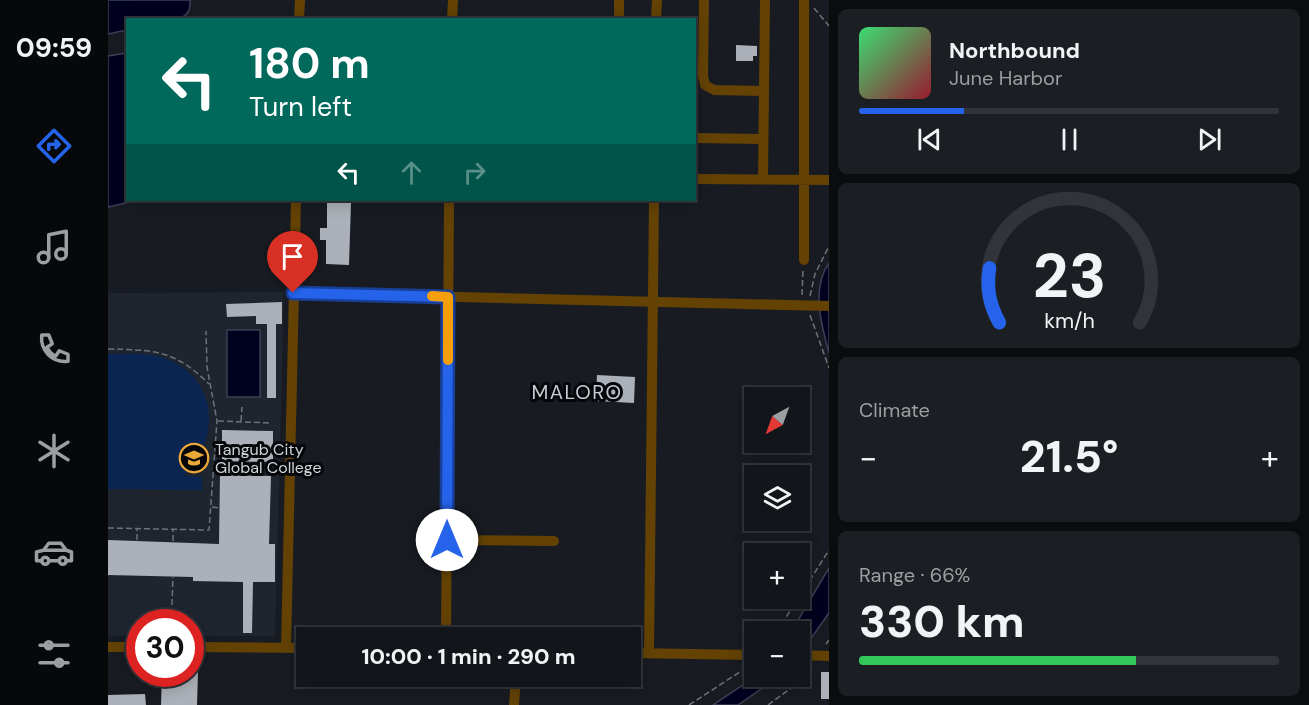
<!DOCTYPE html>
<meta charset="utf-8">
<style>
:root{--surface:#12151a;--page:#1b1e23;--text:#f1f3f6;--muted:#9c9fa2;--line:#313439;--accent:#2563eb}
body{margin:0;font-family:"DM Sans",sans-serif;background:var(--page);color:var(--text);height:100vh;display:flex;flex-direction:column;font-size:22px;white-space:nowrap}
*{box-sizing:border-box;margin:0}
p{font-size:20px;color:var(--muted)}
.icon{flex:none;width:33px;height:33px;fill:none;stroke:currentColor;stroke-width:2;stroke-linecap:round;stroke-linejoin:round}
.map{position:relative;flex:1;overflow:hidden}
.panel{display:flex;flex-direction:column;gap:9px;padding:9px;background:#0a0c0e;width:480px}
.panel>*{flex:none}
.hud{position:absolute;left:18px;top:18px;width:570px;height:183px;border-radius:0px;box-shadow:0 3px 15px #0003,0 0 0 2px var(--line);background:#00695c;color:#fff;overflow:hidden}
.needle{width:39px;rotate:221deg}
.buttons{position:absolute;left:636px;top:387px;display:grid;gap:12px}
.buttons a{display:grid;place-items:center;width:66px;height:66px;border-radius:0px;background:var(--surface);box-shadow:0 3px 15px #0003,0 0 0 2px var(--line);font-size:30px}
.speed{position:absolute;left:18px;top:609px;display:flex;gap:12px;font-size:30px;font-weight:700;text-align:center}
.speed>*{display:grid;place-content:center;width:78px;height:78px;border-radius:50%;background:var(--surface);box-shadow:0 3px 15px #0003,0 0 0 2px var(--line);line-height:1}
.speed .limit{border:9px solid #d22;background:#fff;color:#111}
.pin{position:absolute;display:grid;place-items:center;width:51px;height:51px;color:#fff;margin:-62px -26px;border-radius:50% 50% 50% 0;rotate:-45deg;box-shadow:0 0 6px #0007}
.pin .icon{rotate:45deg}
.me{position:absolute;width:66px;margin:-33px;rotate:0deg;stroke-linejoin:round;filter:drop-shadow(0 0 4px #0008)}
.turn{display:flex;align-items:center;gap:21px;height:126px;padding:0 24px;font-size:27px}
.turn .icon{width:78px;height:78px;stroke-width:2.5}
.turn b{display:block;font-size:42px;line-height:51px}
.lanes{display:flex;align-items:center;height:57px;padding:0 24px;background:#0003;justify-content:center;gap:30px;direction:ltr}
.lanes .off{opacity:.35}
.big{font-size:45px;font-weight:800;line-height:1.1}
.panel .tile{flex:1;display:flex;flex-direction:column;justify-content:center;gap:9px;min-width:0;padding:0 21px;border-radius:9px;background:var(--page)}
.panel .dial{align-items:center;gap:0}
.dial svg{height:156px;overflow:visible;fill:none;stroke:var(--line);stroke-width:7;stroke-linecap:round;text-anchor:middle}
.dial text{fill:var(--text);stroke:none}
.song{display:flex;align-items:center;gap:18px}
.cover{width:72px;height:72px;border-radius:9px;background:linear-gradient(135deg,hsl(140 70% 55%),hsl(350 70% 35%))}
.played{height:6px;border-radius:3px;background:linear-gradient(90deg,var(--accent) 25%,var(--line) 25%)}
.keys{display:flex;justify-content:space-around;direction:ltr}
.heat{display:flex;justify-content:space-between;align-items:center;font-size:33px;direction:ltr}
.charge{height:9px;border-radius:4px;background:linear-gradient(90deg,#34c759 66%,var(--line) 0)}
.trip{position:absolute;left:188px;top:627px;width:345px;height:60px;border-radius:0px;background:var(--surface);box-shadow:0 3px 15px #0003,0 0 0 2px var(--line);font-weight:800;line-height:60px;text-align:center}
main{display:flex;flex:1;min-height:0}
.tab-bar{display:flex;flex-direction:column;width:108px;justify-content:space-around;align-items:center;background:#07080a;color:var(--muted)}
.tab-bar .icon{width:42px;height:42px}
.tab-bar .on{color:var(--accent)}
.tab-bar b{font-size:27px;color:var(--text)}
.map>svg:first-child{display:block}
.built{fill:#1e252f}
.green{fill:#0b2553}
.water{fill:#00001f;stroke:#3f3f56;stroke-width:1.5}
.building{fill:#acb1b9}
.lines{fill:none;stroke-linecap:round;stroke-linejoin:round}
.path{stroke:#6f7277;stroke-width:1.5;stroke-dasharray:6 3;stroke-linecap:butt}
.minor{stroke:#634204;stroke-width:10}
.route-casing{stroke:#184099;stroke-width:15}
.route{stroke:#2563eb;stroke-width:10}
.slow{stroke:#f59e0b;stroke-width:10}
.labels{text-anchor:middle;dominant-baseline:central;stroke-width:6;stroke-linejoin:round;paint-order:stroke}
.poi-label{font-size:16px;fill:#d1d3d8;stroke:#050609;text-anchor:start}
.quarter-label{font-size:20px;letter-spacing:1.5px;fill:#c5cbd3;stroke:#050609}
</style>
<main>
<nav class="tab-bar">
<b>09:59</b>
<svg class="icon on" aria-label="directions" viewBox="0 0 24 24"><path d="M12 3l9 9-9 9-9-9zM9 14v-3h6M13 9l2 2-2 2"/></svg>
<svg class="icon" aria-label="music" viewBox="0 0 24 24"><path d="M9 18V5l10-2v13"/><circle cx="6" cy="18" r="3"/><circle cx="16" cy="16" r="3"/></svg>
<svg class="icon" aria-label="phone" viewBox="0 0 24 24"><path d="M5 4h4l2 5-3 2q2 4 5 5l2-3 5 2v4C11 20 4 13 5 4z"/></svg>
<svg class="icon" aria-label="climate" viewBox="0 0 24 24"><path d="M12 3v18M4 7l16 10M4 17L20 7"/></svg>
<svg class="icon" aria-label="car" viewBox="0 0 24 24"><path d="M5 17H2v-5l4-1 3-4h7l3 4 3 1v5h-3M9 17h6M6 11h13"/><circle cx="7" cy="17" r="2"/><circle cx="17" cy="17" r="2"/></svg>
<svg class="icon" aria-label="filters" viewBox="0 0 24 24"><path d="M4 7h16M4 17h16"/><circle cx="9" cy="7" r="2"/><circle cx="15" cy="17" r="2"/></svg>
</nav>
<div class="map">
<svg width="721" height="705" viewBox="0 0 721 705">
<rect width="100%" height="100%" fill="#181c22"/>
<path class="built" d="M176 292 167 636H83L82 622H32L31 636H0V293Z"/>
<path class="green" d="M0 354C19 354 41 352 59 359 112 381 112 440 76 476L94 477V490L0 489Z"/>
<path class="water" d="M0 0H82C83 11 79 17 69 19L20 20 19 30 0 34Z
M19 53 20 200H31L0 207V56Z
M721 263V353C713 323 703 289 721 263Z
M119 330H152V397H119Z
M721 568V613L692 654V632H683Z
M647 677H670L630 705H605Z"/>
<path class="building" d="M628 45 649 46V56H645V61H628Z
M219 202 243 203 241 265 218 264V240H212V228H219Z
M174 302V324H168V398H159V324H148V316L119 317 118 304Z
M489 375 527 377 526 403 488 401Z
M114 430 165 431V462L114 461Z
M112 475 163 476 161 544H167V582H145L144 633H135V582L85 581V577L0 575V540L111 544Z
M90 672 89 705H53L54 674Z
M713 672H721V699H713Z
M37 694 38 705H0V695Z"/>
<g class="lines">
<path class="path" d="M706 8 721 26
M694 295 695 270
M702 296 707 274 721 246
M702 315 721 368
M0 349C46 350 67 350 101 384
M110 421 163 423
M133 421 134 407
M108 451H114
M107 468 163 470
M104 507 112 508
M0 528 101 530 109 421 99 367 98 331
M29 540V529
M65 541V530
M692 596 721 550
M64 605 65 576
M669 632 690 598
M718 644 721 640
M581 705 641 666
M660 705 690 683 704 666"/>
<path class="minor" d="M596 0 595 76 597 85 606 90 655 91
M191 20 192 0
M344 20 345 0
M511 20V0
M548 20 549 0
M586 138 654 139
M586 179 721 180
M655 179 657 0
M696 260V0
M185 293 721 306
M338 540 446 541
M338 638 341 200
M0 647H32
M82 647 198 648
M178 648 188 200
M522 653 646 655
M541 653 546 200
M692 655 721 656
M406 705 408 676"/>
</g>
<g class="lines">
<g class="route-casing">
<path id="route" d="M185 293 340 297 339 540"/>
</g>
<use href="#route" class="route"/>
<path class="slow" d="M324 296 340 297V360"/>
</g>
<defs>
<g id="university-ring" transform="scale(1.5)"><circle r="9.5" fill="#050609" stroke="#eca93a" stroke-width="1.5"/><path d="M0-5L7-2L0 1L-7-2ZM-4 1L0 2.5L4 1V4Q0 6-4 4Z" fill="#eca93a"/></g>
</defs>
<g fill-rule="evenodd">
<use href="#university-ring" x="86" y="458"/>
</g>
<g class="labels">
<g class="poi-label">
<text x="107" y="449">Tangub City<tspan x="107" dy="18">Global College</tspan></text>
</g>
<g class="quarter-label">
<text x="469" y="392">MALORO</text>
</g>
</g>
</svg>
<div class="buttons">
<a><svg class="needle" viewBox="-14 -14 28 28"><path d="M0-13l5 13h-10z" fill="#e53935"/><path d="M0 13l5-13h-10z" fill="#9c9fa2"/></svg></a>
<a><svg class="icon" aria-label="layers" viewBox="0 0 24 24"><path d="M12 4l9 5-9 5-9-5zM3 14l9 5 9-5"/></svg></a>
<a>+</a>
<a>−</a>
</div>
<div class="speed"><div class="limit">30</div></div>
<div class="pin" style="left:185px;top:293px;background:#d93025"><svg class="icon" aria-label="arrive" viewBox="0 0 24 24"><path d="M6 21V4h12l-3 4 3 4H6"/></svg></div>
<svg class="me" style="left:339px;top:540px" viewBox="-20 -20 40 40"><circle r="19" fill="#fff"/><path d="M0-13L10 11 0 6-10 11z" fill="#2563eb"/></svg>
<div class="trip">10:00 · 1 min · 290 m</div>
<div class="hud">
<div class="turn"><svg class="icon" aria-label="left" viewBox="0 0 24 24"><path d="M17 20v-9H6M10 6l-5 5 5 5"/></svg><div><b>180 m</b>Turn left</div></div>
<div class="lanes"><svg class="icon" aria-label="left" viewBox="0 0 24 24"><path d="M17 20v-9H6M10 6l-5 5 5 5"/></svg><svg class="icon off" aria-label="ahead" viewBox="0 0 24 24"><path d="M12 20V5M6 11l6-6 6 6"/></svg><svg class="icon off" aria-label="right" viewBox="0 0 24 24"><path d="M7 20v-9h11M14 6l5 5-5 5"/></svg></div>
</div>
</div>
<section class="panel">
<div class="tile">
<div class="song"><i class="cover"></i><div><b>Northbound</b><p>June Harbor</p></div></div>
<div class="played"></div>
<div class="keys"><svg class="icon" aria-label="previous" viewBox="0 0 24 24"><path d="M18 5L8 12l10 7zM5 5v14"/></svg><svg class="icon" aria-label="pause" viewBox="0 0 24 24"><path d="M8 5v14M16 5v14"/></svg><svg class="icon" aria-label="next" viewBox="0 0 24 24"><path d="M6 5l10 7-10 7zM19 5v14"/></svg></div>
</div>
<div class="tile dial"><svg viewBox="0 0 100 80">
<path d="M14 69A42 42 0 1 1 86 69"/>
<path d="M14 69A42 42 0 0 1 9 41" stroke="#2563eb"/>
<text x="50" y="56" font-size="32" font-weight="700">23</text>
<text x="50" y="72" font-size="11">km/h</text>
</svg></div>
<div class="tile"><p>Climate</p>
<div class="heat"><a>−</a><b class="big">21.5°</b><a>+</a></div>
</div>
<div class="tile"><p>Range · 66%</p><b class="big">330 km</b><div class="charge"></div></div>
</section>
</main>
